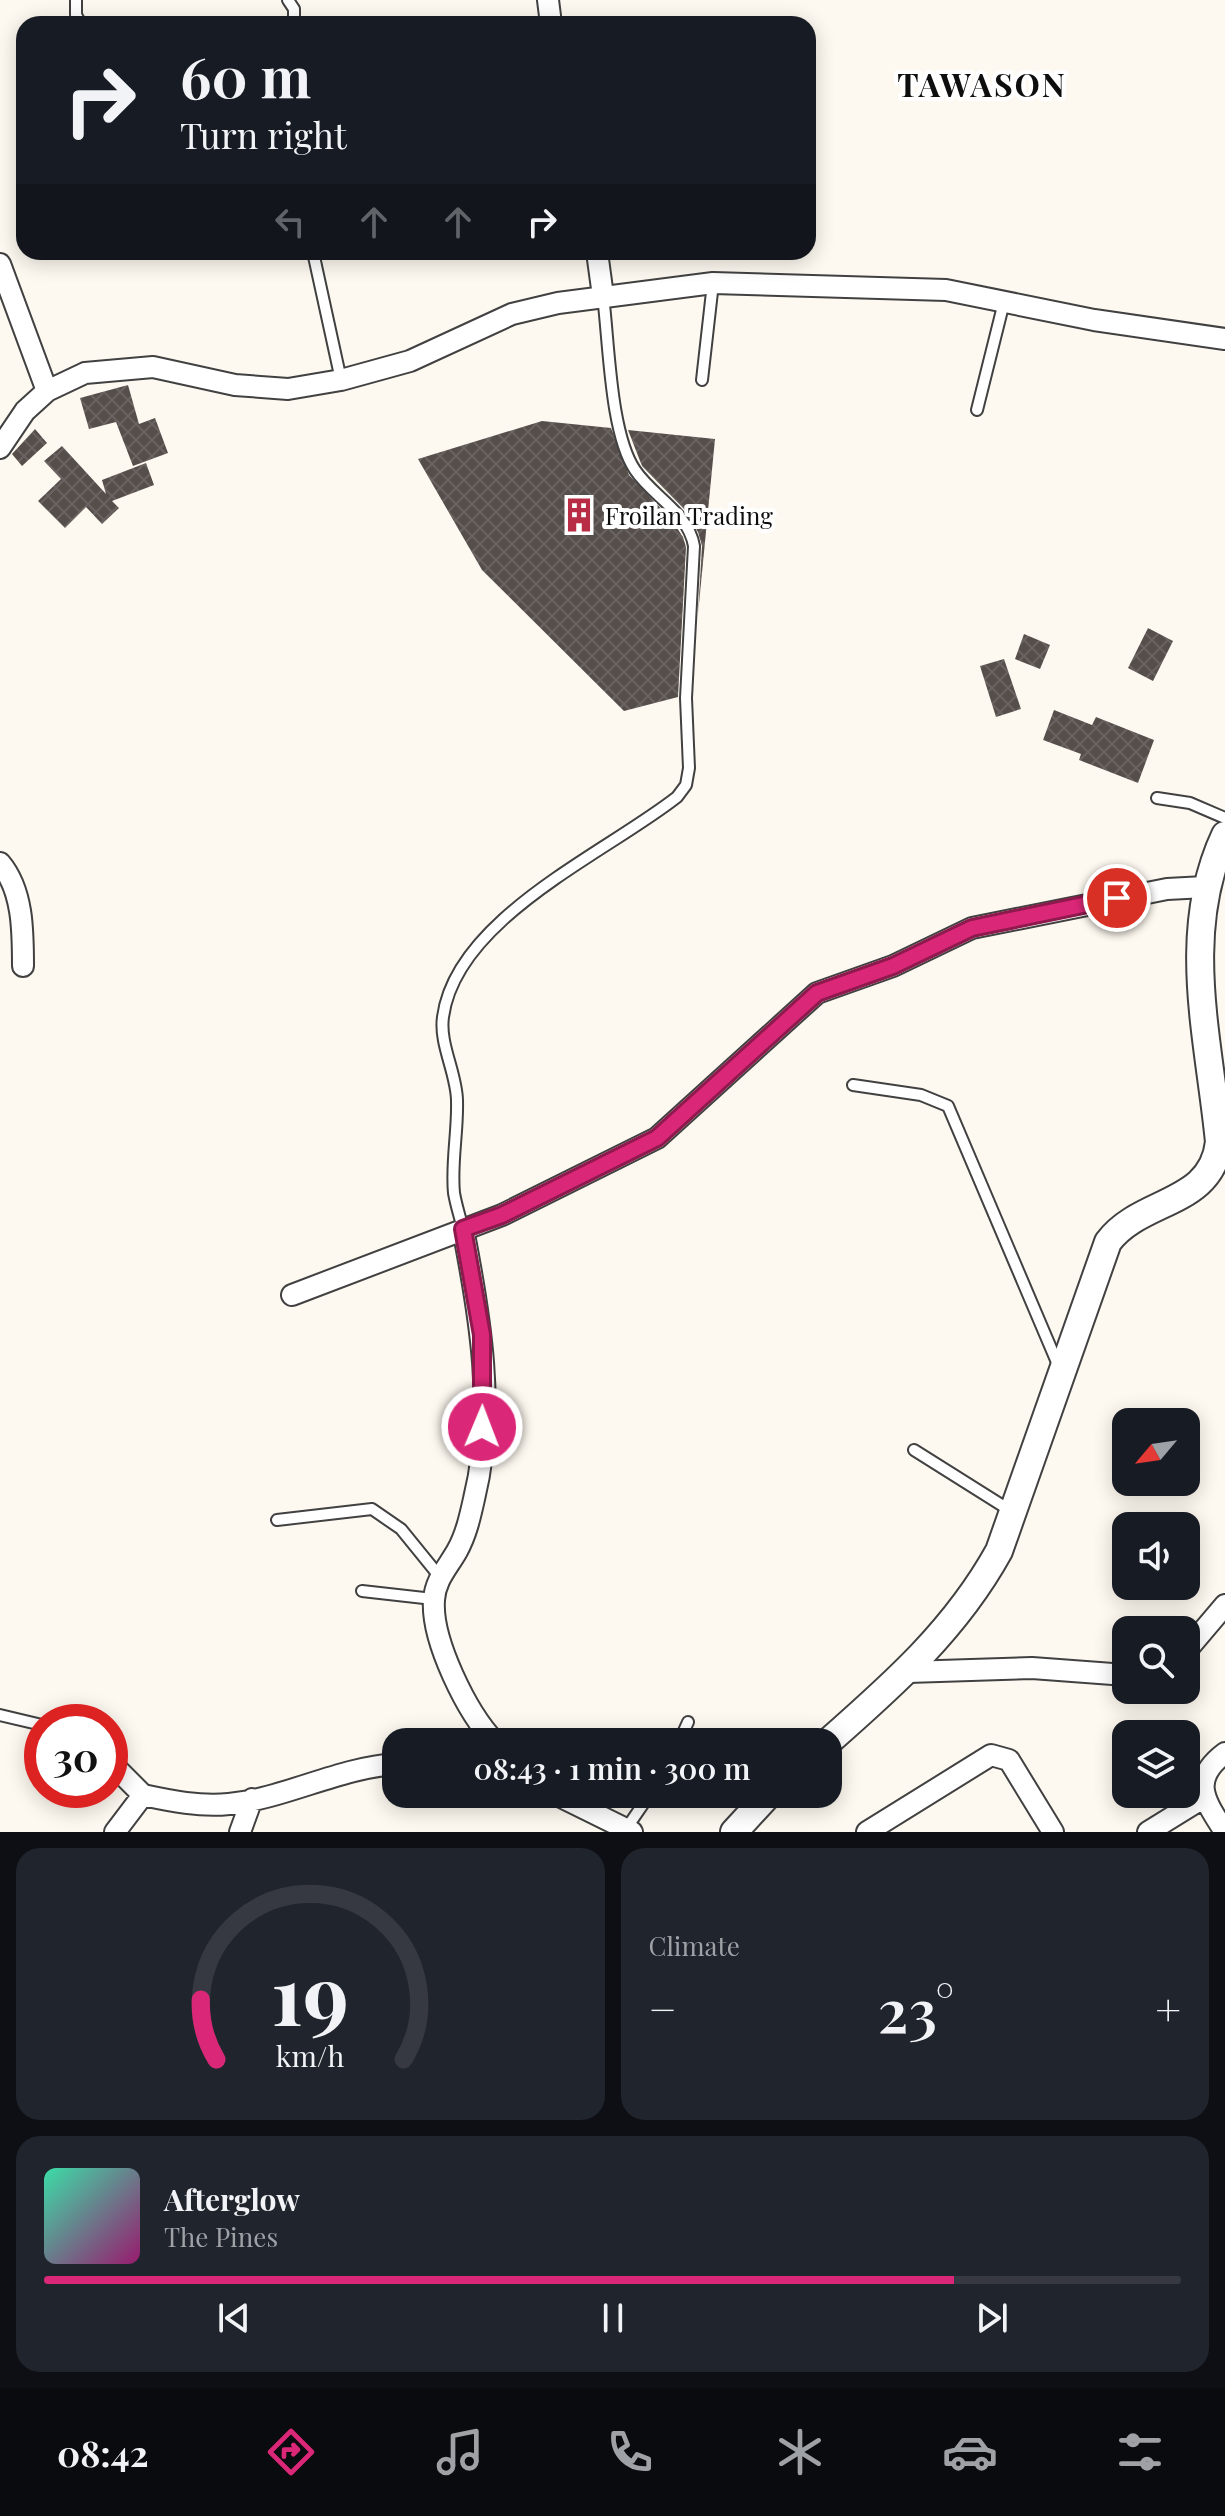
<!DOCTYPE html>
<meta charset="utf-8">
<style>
:root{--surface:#171b24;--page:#20242c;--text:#f1f3f6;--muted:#9ea1a6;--line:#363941;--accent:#db2777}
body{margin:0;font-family:"Playfair Display",serif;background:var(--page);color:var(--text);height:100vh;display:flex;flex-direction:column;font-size:30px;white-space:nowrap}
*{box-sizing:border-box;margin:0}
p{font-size:26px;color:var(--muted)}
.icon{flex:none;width:44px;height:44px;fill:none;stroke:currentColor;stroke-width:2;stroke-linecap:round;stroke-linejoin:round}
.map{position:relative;height:1832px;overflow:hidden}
.panel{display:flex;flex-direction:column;gap:16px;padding:16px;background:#0d0f14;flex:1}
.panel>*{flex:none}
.top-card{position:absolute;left:16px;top:16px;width:800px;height:244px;border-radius:24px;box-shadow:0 4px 20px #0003;background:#171b24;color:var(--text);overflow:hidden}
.needle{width:52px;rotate:241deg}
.controls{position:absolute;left:1112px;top:1408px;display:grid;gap:16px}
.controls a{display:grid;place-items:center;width:88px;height:88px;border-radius:16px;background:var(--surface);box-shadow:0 4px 20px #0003;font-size:40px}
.speed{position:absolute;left:24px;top:1704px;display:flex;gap:16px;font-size:40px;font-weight:700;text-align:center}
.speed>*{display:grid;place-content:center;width:104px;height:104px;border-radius:50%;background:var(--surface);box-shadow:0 4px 20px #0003;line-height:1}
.speed .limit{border:12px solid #d22;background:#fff;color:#111}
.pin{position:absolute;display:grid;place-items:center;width:68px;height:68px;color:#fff;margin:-34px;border:4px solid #fff;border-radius:50%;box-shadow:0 2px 8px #0007}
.me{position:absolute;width:88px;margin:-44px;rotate:1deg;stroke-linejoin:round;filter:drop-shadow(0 0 6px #0008)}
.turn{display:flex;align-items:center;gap:28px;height:168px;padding:0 32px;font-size:36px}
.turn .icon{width:104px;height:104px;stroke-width:2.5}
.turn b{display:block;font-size:56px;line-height:68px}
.lanes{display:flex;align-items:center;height:76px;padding:0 32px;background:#0003;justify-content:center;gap:40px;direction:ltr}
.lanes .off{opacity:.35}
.big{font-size:60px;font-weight:600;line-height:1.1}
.panel .widget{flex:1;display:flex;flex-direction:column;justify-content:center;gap:12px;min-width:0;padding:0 28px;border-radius:24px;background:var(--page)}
.panel .dial{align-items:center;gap:0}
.dial svg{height:208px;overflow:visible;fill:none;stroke:var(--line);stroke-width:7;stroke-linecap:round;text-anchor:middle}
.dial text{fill:var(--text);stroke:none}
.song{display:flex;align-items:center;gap:24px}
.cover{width:96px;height:96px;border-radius:12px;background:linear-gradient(135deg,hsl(160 70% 55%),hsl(320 70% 35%))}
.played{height:8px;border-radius:4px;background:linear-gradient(90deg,var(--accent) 80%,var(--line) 80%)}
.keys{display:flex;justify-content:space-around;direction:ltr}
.heat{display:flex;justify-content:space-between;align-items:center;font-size:44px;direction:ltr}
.panel .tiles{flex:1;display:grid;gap:16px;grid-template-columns:1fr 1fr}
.widget:last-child{grid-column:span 2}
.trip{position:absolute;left:382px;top:1728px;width:460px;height:80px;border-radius:24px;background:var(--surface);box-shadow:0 4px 20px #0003;font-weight:600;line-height:80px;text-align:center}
.tab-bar{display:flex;height:128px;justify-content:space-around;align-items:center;background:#090b0e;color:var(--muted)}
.tab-bar .icon{width:56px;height:56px}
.tab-bar .selected{color:var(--accent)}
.tab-bar b{font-size:36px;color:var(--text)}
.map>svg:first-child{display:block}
.building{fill:url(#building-cross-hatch)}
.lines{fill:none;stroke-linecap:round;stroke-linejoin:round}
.service-casing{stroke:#414141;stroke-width:14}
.minor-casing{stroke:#414141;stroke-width:24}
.tertiary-casing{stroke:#414141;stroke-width:30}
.service{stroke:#fff;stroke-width:10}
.minor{stroke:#fff;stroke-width:20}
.tertiary{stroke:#fff;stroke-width:26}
.route-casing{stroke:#8e194d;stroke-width:20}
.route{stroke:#db2777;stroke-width:14}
.labels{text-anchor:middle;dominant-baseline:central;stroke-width:8;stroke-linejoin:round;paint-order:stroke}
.poi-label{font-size:24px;fill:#0e0e0e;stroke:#fff;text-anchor:start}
.district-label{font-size:32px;font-weight:bold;letter-spacing:2px;fill:#0e0e0e;stroke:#fff}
</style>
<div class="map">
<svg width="1225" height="1832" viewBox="0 0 1225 1832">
<defs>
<pattern id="building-cross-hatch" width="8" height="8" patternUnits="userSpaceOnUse" patternTransform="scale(2)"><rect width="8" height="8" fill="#564e4b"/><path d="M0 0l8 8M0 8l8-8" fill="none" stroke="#696361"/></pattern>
</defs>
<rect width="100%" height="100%" fill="#fef9f0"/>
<path class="building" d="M128 385 139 424 155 418 168 453 133 466 116 422 89 429 80 398Z
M542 421 611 428 629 475 671 519 683 537 686 547 678 697 624 711 482 570 418 459Z
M35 429 47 443 22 466 12 454Z
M628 430 715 439 698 614 702 546 698 532 684 509 642 466Z
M62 446 106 494 102 480 146 463 154 485 112 501 119 508 102 524 86 507 65 528 38 501 61 479 44 461Z
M1148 628 1173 641 1153 681 1128 668Z
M1024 634 1050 645 1040 669 1015 659Z
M1004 659 1021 709 996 717 980 666Z
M1054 710 1092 725 1096 717 1154 740 1138 783 1079 760 1081 754 1043 740Z"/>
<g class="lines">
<g class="service-casing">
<path id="service" d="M76 0V15L81 24
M288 0 294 9V24
M313 252 341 380
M702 380 713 283
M977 410 1004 302
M1157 798 1190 803 1225 818
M853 1085 921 1095 948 1106 1059 1367
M463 1229C460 1217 456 1205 454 1193 451 1163 458 1131 457 1101 457 1074 439 1044 443 1017 456 918 606 853 677 797L686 785 689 768 686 698 694 546C688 512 653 497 635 470 610 433 609 342 603 296
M914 1450 1011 1511
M277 1520 372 1509 401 1529 440 1577
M362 1591 433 1599
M0 1715 42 1725
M679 1742 688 1722
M626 1829 650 1794"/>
</g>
<g class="minor-casing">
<path id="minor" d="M548 0 551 24
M597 252 603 296
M0 264 47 391
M0 448 25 411 47 391 85 373 153 367 235 385 288 389 341 380 410 361 512 314 558 303 713 283 946 290 1094 320 1225 339
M0 863C23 890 23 931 23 966
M463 1229C480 1316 496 1411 474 1499 470 1517 466 1535 457 1551 448 1567 435 1580 434 1600 431 1640 467 1713 495 1742
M292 1295 502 1215 657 1138 817 993 893 966 972 928 1167 889 1205 887
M1186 1651 1225 1605
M908 1672 1032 1668 1126 1675
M110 1762 143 1795
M555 1794 632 1832
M115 1832 143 1795C171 1801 200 1807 229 1804 286 1798 338 1768 396 1764
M240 1832 252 1799
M867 1832 991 1755 1009 1760 1053 1832
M1148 1832 1203 1798
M1225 1832C1205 1801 1189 1780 1225 1753"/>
</g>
<g class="tertiary-casing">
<path id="tertiary" d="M828 1742C894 1684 956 1629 999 1551L1108 1242C1141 1198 1212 1206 1219 1142 1209 1039 1179 933 1225 835
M734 1832 769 1794"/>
</g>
<use href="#service" class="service"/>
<use href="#minor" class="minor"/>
<use href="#tertiary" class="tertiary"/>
</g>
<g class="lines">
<g class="route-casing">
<path id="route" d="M482 1427V1335L463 1229 502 1215 657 1138 817 993 893 966 972 928 1117 898"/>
</g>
<use href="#route" class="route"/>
</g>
<defs>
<g id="building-bare" transform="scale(2.76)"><path d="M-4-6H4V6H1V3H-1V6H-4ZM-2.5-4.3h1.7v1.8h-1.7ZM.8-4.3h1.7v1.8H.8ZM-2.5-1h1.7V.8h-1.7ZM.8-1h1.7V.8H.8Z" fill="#b82c45" stroke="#fff" stroke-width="2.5" paint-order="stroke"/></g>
</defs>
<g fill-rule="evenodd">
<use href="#building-bare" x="579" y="515"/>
</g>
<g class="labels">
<g class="poi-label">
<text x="605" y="515">Froilan Trading</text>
</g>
<g class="district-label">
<text x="982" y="83">TAWASON</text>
</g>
</g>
</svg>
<div class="controls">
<a><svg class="needle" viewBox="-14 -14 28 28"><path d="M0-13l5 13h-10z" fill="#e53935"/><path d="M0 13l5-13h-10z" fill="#9ea1a6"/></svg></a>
<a><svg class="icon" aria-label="sound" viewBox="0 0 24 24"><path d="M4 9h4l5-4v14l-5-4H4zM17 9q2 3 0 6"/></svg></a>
<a><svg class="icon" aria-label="search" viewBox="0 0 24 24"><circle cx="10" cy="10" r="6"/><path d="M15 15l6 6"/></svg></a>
<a><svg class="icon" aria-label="layers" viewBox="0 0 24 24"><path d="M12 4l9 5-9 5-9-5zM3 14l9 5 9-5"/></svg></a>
</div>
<div class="speed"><div class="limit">30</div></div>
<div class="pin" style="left:1117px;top:898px;background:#d93025"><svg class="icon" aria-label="arrive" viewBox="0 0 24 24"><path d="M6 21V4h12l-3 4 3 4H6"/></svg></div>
<svg class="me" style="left:482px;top:1427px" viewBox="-20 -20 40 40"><circle r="17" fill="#db2777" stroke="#fff" stroke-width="3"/><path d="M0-11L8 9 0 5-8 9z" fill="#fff"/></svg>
<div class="trip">08:43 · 1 min · 300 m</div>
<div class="top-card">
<div class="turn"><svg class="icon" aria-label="right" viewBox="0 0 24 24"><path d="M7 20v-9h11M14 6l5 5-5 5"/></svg><div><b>60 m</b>Turn right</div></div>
<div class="lanes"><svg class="icon off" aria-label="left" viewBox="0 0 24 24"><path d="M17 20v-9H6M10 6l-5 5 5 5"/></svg><svg class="icon off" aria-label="ahead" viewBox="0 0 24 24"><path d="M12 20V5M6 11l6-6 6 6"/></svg><svg class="icon off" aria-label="ahead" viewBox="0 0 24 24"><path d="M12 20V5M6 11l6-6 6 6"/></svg><svg class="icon" aria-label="right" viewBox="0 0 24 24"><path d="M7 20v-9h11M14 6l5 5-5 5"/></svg></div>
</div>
</div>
<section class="panel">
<div class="tiles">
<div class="widget dial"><svg viewBox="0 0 100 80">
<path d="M14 69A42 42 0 1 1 86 69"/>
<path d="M14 69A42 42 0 0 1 8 46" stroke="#db2777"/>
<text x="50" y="56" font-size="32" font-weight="700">19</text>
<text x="50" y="72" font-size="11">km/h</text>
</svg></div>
<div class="widget"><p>Climate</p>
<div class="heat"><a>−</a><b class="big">23°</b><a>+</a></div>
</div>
<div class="widget">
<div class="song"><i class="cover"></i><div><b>Afterglow</b><p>The Pines</p></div></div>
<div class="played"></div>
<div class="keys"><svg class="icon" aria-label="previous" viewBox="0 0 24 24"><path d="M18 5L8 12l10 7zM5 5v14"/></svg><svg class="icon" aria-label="pause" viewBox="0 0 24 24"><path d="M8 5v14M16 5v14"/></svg><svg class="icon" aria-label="next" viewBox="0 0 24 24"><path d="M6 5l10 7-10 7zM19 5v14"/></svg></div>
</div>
</div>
</section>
<nav class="tab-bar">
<b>08:42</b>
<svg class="icon selected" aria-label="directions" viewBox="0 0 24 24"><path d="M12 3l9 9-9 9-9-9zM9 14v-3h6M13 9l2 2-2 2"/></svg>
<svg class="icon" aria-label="music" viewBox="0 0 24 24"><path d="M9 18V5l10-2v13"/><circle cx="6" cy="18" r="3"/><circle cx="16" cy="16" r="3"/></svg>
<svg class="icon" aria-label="phone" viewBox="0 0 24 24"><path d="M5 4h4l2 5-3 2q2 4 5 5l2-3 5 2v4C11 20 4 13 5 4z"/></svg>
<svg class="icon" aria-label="climate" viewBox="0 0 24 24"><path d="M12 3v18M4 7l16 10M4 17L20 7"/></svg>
<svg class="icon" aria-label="car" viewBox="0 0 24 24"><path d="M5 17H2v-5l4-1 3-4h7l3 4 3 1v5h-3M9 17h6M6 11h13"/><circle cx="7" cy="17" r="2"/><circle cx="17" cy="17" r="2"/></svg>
<svg class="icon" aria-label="filters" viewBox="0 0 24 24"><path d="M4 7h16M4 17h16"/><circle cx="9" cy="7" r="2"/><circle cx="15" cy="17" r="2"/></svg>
</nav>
